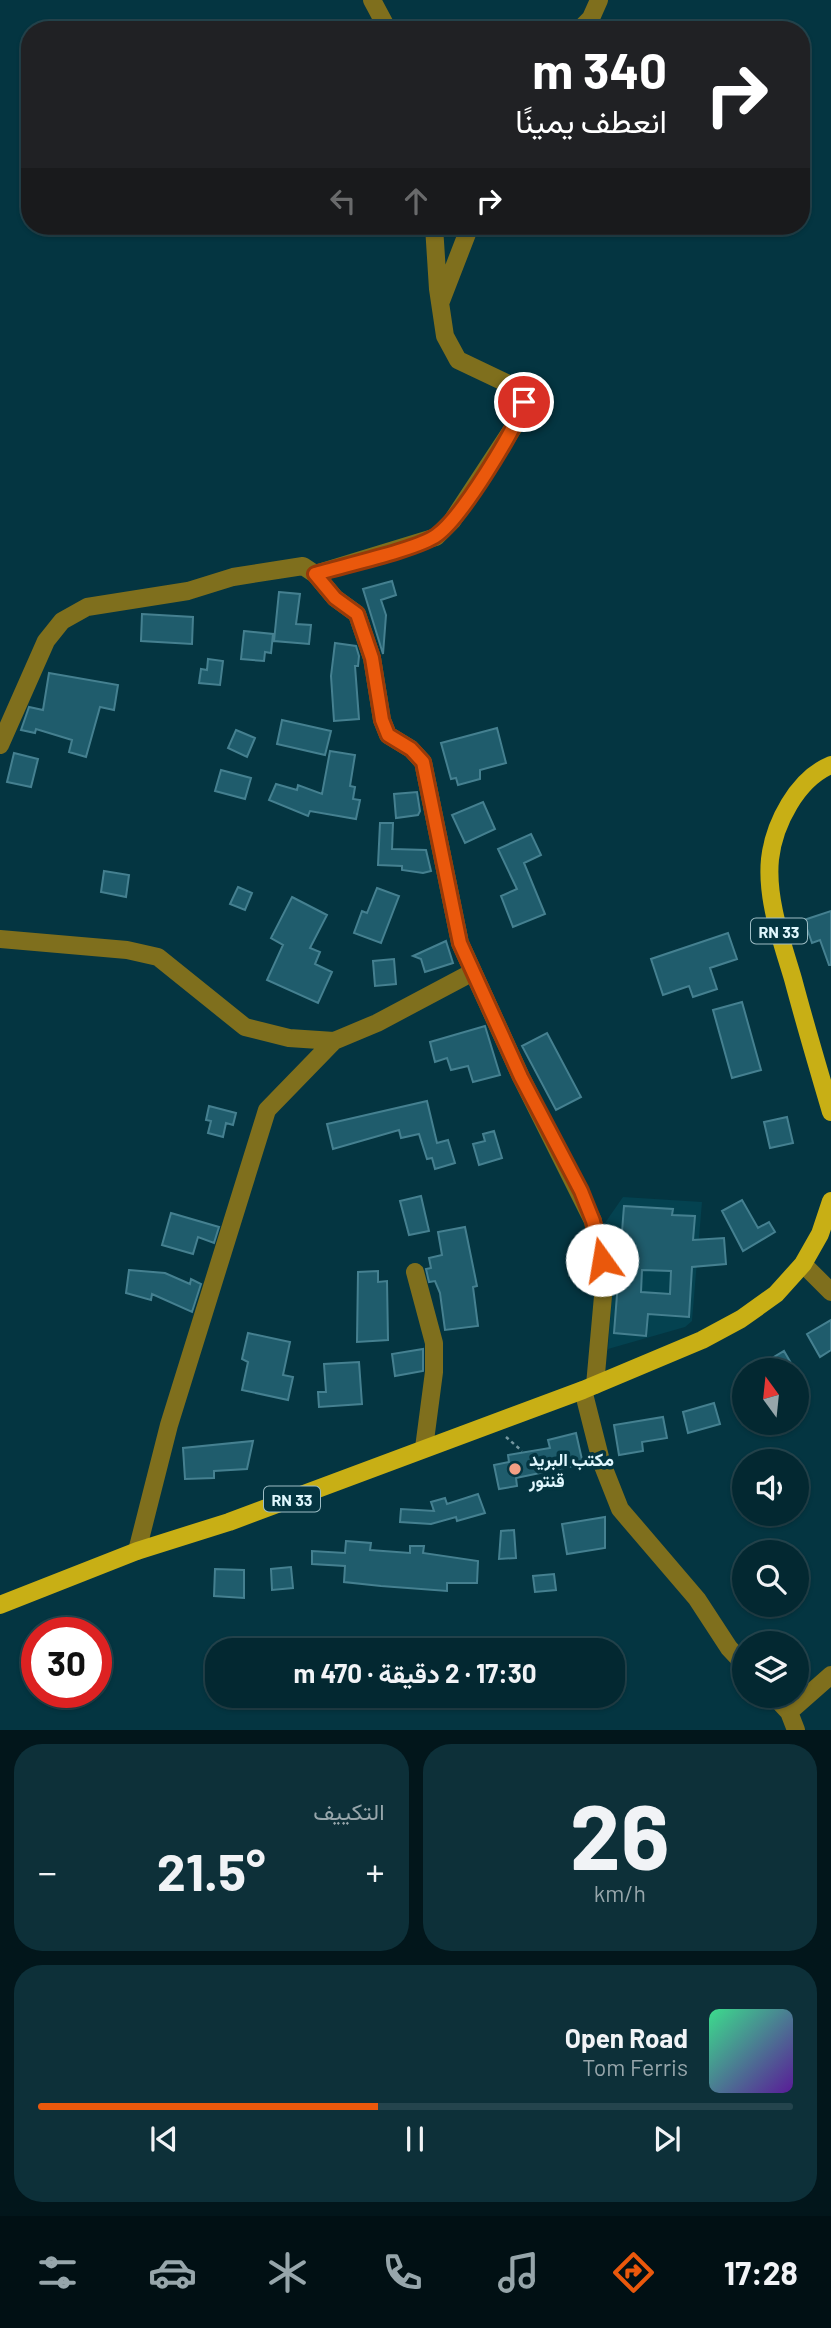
<!DOCTYPE html>
<html lang="ar">
<meta charset="utf-8">
<style>
:root{--surface:#032831;--page:#0d3039;--text:#f1f3f6;--muted:#97a6ab;--line:#24444d;--accent:#ea580c}
body{margin:0;font-family:Barlow,Vazirmatn,sans-serif;background:var(--page);color:var(--text);direction:rtl;height:100vh;display:flex;flex-direction:column;font-size:26px;white-space:nowrap}
*{box-sizing:border-box;margin:0}
p{font-size:23px;color:var(--muted)}
.icon{flex:none;width:38px;height:38px;fill:none;stroke:currentColor;stroke-width:2;stroke-linecap:round;stroke-linejoin:round}
.map{position:relative;height:1730px;overflow:hidden;direction:ltr}
.drawer{display:flex;flex-direction:column;gap:14px;padding:14px;background:#02161b;flex:1}
.drawer>*{flex:none}
.top-card{position:absolute;left:21px;top:21px;width:789px;height:214px;border-radius:28px;box-shadow:0 2px 5px #0004,0 0 0 2px var(--line);direction:rtl;background:#202124;color:#fff;overflow:hidden}
.needle{width:46px;rotate:345deg}
.controls{position:absolute;left:732px;top:1358px;display:grid;gap:14px}
.controls a{display:grid;place-items:center;width:77px;height:77px;border-radius:50%;background:var(--surface);box-shadow:0 2px 5px #0004,0 0 0 2px var(--line);font-size:35px}
.speed{position:absolute;left:21px;top:1617px;display:flex;gap:14px;font-size:35px;font-weight:700;text-align:center}
.speed>*{display:grid;place-content:center;width:91px;height:91px;border-radius:50%;background:var(--surface);box-shadow:0 2px 5px #0004,0 0 0 2px var(--line);line-height:1}
.speed .limit{border:10px solid #d22;background:#fff;color:#111}
.pin{position:absolute;display:grid;place-items:center;width:60px;height:60px;color:#fff;margin:-30px;border:4px solid #fff;border-radius:50%;box-shadow:0 2px 7px #0007}
.me{position:absolute;width:77px;margin:-38px;rotate:347deg;stroke-linejoin:round;filter:drop-shadow(0 0 5px #0008)}
.turn{display:flex;align-items:center;gap:24px;height:147px;padding:0 28px;font-size:32px}
.turn .icon{width:91px;height:91px;stroke-width:2.5}
.turn b{display:block;font-size:49px;line-height:60px}
.lanes{display:flex;align-items:center;height:66px;padding:0 28px;background:#0003;justify-content:center;gap:35px;direction:ltr}
.lanes .off{opacity:.35}
.big{font-size:52px;font-weight:700;line-height:1.1}
.drawer .card{flex:1;display:flex;flex-direction:column;justify-content:center;gap:10px;min-width:0;padding:0 24px;border-radius:28px;background:var(--page)}
.drawer .dial{align-items:center;gap:0}
.dial b{font-size:91px;line-height:1}
.song{display:flex;align-items:center;gap:21px}
.cover{width:84px;height:84px;border-radius:10px;background:linear-gradient(135deg,hsl(150 70% 55%),hsl(270 70% 35%))}
.played{height:7px;border-radius:4px;background:linear-gradient(90deg,var(--accent) 45%,var(--line) 45%)}
.keys{display:flex;justify-content:space-around;direction:ltr}
.heat{display:flex;justify-content:space-between;align-items:center;font-size:38px;direction:ltr}
.drawer .tiles{flex:1;display:grid;gap:14px;grid-template-columns:1fr 1fr}
.card:last-child{grid-column:span 2}
.trip{position:absolute;left:205px;top:1638px;width:420px;height:70px;border-radius:28px;background:var(--surface);box-shadow:0 2px 5px #0004,0 0 0 2px var(--line);font-weight:700;line-height:70px;text-align:center;direction:rtl}
.tab-bar{display:flex;height:112px;justify-content:space-around;align-items:center;background:#011014;color:var(--muted)}
.tab-bar .icon{width:49px;height:49px}
.tab-bar .on{color:var(--accent)}
.tab-bar b{font-size:32px;color:var(--text)}
.map>svg:first-child{display:block}
.built{fill:#044250}
.building{fill:#1f5c6c;stroke:#458090;stroke-width:2;fill-rule:evenodd}
.lines{fill:none;stroke-linecap:round;stroke-linejoin:round}
.path{stroke:#7498a1;stroke-width:2.5;stroke-dasharray:3.5 3.5;stroke-linecap:butt}
.minor{stroke:#7f6f1d;stroke-width:18}
.major{stroke:#c8af15;stroke-width:18}
.route-casing{stroke:#983908;stroke-width:18}
.route{stroke:#ea580c;stroke-width:12}
.poi-dot{fill:#f39f84;stroke:#043541;stroke-width:2.5}
.labels{text-anchor:middle;dominant-baseline:central;stroke-width:7;stroke-linejoin:round;paint-order:stroke}
.shield{fill:#043541;stroke:#9ebdc5;stroke-width:2}
.shield-label{font-size:16px;font-weight:bold;fill:#e0f7fe}
.poi-label{font-size:18px;font-weight:bold;fill:#e0f7fe;stroke:#043541;text-anchor:start}
</style>
<div class="map">
<svg width="831" height="1730" viewBox="0 0 831 1730">
<rect width="100%" height="100%" fill="#043541"/>
<path class="built" d="M623 1197 702 1202 692 1321 685 1327 608 1349 613 1283 605 1223Z"/>
<path class="building" d="M392 581 396 595 381 600 386 615 383 654 363 589Z
M279 592 300 594 296 624 311 625 309 644 274 641Z
M142 614 193 617 192 644 141 641Z
M244 631 273 634 271 653 265 652 264 661 241 659Z
M335 643 356 646 359 656 358 666H355L359 719 334 721 331 676Z
M208 659 223 661 220 685 199 683 201 669 207 670Z
M49 673 118 685 114 710 100 707 86 757 69 752 72 740 36 729 35 733 21 730 29 707 43 710Z
M282 720 331 731 325 755 277 744Z
M497 728 506 763 480 770V779L458 785 456 778 451 779 441 743Z
M236 730 255 738 247 757 228 748Z
M330 751 355 755 350 786 355 787 353 799 360 800 356 819 310 811 308 816 269 800 276 784 297 790 298 785 322 794Z
M14 753 38 759 31 787 7 782Z
M221 770 251 778 245 799 215 791Z
M417 792 420 811 418 815 396 818 394 794Z
M483 802 495 829 465 843 452 815Z
M380 823H393L392 849 426 850 431 871 423 873 402 870V866L378 865Z
M531 834 541 855 524 863 545 914 513 927 501 896 517 889 498 849Z
M104 871 129 875 126 897 101 892Z
M238 887 252 893 245 910 230 904Z
M377 888 399 896 381 943 354 933 362 911 367 913Z
M292 897 327 915 310 948 320 952 315 964 332 972 318 1003 267 980 283 945 271 938Z
M831 911V965H829L820 940 812 943 804 920Z
M728 933 737 959 710 968 717 989 693 997 689 986 663 995 651 959Z
M446 941 453 963 425 972 421 959 413 956Z
M394 959 396 984 375 986 373 961Z
M742 1002 761 1070 732 1078 713 1010Z
M485 1026 500 1075 473 1082 468 1066 451 1070 447 1058 435 1062 430 1042Z
M547 1033 581 1097 556 1110 522 1046Z
M427 1101 437 1143 448 1140 455 1163 435 1169 432 1158 427 1159 419 1134 401 1138 399 1130 333 1149 327 1124Z
M209 1106 236 1113 233 1125 226 1123 223 1137 208 1133 211 1121 206 1120Z
M787 1117 793 1143 770 1148 764 1122Z
M494 1131 502 1158 479 1165 473 1144 485 1141 483 1134Z
M421 1196 429 1231 409 1235 400 1201Z
M742 1200 758 1228 769 1222 775 1232 743 1251 722 1211Z
M624 1206 673 1209 672 1215 695 1216 693 1240 724 1238 726 1264 692 1267 689 1317 648 1314 646 1336 614 1333ZM642 1270 671 1271 670 1294 641 1292Z
M171 1213 219 1227 214 1243 198 1237 193 1254 162 1245Z
M465 1227 477 1286 473 1287 478 1326 445 1330 440 1293 435 1281 429 1282 426 1269 431 1268 429 1258 442 1255 438 1232Z
M129 1270 165 1273 190 1284 191 1279 201 1284 192 1312 152 1294 151 1300 126 1293Z
M378 1271V1282L387 1281 388 1340 357 1342 358 1272Z
M831 1320V1350L820 1357 807 1334Z
M248 1333 290 1342 283 1375 293 1377 288 1400 242 1390 248 1362 242 1359Z
M423 1349V1371L395 1376 392 1354Z
M784 1351 795 1370H752Z
M359 1362 362 1404 319 1407 318 1392H326L324 1364Z
M714 1403 720 1424 688 1433 683 1412Z
M663 1417 667 1438 642 1442 643 1451 619 1455 614 1425Z
M576 1433 583 1464 516 1478 517 1486 499 1489 494 1465 509 1462 508 1455 550 1448 548 1440Z
M253 1441 247 1469 214 1471V1478L185 1479 183 1448Z
M478 1494 485 1513 457 1521 456 1517 431 1524 400 1522 401 1509 434 1511 431 1502 445 1498 447 1504Z
M605 1517V1548L567 1554 562 1524Z
M514 1530 516 1558 499 1559 501 1531Z
M346 1541 371 1543 370 1550 410 1553V1546H424L423 1553 478 1561 477 1583H447V1591L381 1586 344 1582 345 1566 312 1564V1551L345 1553Z
M291 1567 293 1588 272 1590 271 1569Z
M215 1569 244 1570V1598L214 1596Z
M554 1574 556 1590 535 1592 533 1576Z"/>
<g class="lines">
<path class="path" d="M506 1437 522 1451"/>
<path class="minor" d="M372 0 388 30
M579 30 591 18 599 0
M441 301 470 226
M315 574 335 598 357 614 372 658 382 720 388 735 411 749 423 762 460 943 521 1077 593 1221 604 1285 595 1385
M0 745 46 641 62 621 87 607 188 591 233 577 303 566 315 574 436 537 452 521 519 419 524 402 517 388 458 360 445 336 438 289 434 226
M0 939 127 950 158 957 245 1027 289 1038 334 1041 377 1023 473 972
M803 1264 831 1292
M415 1272 434 1343V1372L424 1448
M583 1390 601 1461 620 1509 697 1599 729 1648 744 1664
M137 1551 169 1425 267 1110 334 1041
M774 1696 789 1712 796 1730
M789 1712 831 1675"/>
<path class="major" d="M831 765C797 779 774 824 770 859 766 899 782 942 793 979 805 1024 818 1068 831 1112
M0 1605 137 1551 229 1522 583 1390 702 1340 741 1319 776 1294 803 1264 820 1234 831 1201"/>
</g>
<g class="lines">
<g class="route-casing">
<path id="route" d="M524 402C515 431 461 518 437 535 419 549 341 566 315 574L335 598 357 614 372 658 382 720 388 735 411 749 423 762 460 943 521 1077 581 1191 593 1221 602 1260"/>
</g>
<use href="#route" class="route"/>
</g>
<circle class="poi-dot" cx="515" cy="1469" r="7"/>
<g class="labels">
<g class="shield">
<rect x="751" y="918.5" width="56" height="25" rx="5"/>
<rect x="264" y="1486.5" width="56" height="25" rx="5"/>
</g>
<g class="shield-label">
<text x="779" y="931">RN 33</text>
<text x="292" y="1499">RN 33</text>
</g>
<g class="poi-label">
<text x="529" y="1459">مكتب البريد<tspan x="529" dy="21">قنتور</tspan></text>
</g>
</g>
</svg>
<div class="controls">
<a><svg class="needle" viewBox="-14 -14 28 28"><path d="M0-13l5 13h-10z" fill="#e53935"/><path d="M0 13l5-13h-10z" fill="#97a6ab"/></svg></a>
<a><svg class="icon" aria-label="sound" viewBox="0 0 24 24"><path d="M4 9h4l5-4v14l-5-4H4zM17 9q2 3 0 6"/></svg></a>
<a><svg class="icon" aria-label="search" viewBox="0 0 24 24"><circle cx="10" cy="10" r="6"/><path d="M15 15l6 6"/></svg></a>
<a><svg class="icon" aria-label="layers" viewBox="0 0 24 24"><path d="M12 4l9 5-9 5-9-5zM3 14l9 5 9-5"/></svg></a>
</div>
<div class="speed"><div class="limit">30</div></div>
<div class="pin" style="left:524px;top:402px;background:#d93025"><svg class="icon" aria-label="arrive" viewBox="0 0 24 24"><path d="M6 21V4h12l-3 4 3 4H6"/></svg></div>
<svg class="me" style="left:602px;top:1260px" viewBox="-20 -20 40 40"><circle r="19" fill="#fff"/><path d="M0-13L10 11 0 6-10 11z" fill="#ea580c"/></svg>
<div class="trip">17:30 · 2 دقيقة · 470 m</div>
<div class="top-card">
<div class="turn"><svg class="icon" aria-label="right" viewBox="0 0 24 24"><path d="M7 20v-9h11M14 6l5 5-5 5"/></svg><div><b>340 m</b>انعطف يمينًا</div></div>
<div class="lanes"><svg class="icon off" aria-label="left" viewBox="0 0 24 24"><path d="M17 20v-9H6M10 6l-5 5 5 5"/></svg><svg class="icon off" aria-label="ahead" viewBox="0 0 24 24"><path d="M12 20V5M6 11l6-6 6 6"/></svg><svg class="icon" aria-label="right" viewBox="0 0 24 24"><path d="M7 20v-9h11M14 6l5 5-5 5"/></svg></div>
</div>
</div>
<section class="drawer">
<div class="tiles">
<div class="card dial"><b>26</b><p>km/h</p></div>
<div class="card"><p>التكييف</p>
<div class="heat"><a>−</a><b class="big">21.5°</b><a>+</a></div>
</div>
<div class="card">
<div class="song"><i class="cover"></i><div><b>Open Road</b><p>Tom Ferris</p></div></div>
<div class="played"></div>
<div class="keys"><svg class="icon" aria-label="previous" viewBox="0 0 24 24"><path d="M18 5L8 12l10 7zM5 5v14"/></svg><svg class="icon" aria-label="pause" viewBox="0 0 24 24"><path d="M8 5v14M16 5v14"/></svg><svg class="icon" aria-label="next" viewBox="0 0 24 24"><path d="M6 5l10 7-10 7zM19 5v14"/></svg></div>
</div>
</div>
</section>
<nav class="tab-bar">
<b>17:28</b>
<svg class="icon on" aria-label="directions" viewBox="0 0 24 24"><path d="M12 3l9 9-9 9-9-9zM9 14v-3h6M13 9l2 2-2 2"/></svg>
<svg class="icon" aria-label="music" viewBox="0 0 24 24"><path d="M9 18V5l10-2v13"/><circle cx="6" cy="18" r="3"/><circle cx="16" cy="16" r="3"/></svg>
<svg class="icon" aria-label="phone" viewBox="0 0 24 24"><path d="M5 4h4l2 5-3 2q2 4 5 5l2-3 5 2v4C11 20 4 13 5 4z"/></svg>
<svg class="icon" aria-label="climate" viewBox="0 0 24 24"><path d="M12 3v18M4 7l16 10M4 17L20 7"/></svg>
<svg class="icon" aria-label="car" viewBox="0 0 24 24"><path d="M5 17H2v-5l4-1 3-4h7l3 4 3 1v5h-3M9 17h6M6 11h13"/><circle cx="7" cy="17" r="2"/><circle cx="17" cy="17" r="2"/></svg>
<svg class="icon" aria-label="filters" viewBox="0 0 24 24"><path d="M4 7h16M4 17h16"/><circle cx="9" cy="7" r="2"/><circle cx="15" cy="17" r="2"/></svg>
</nav>
